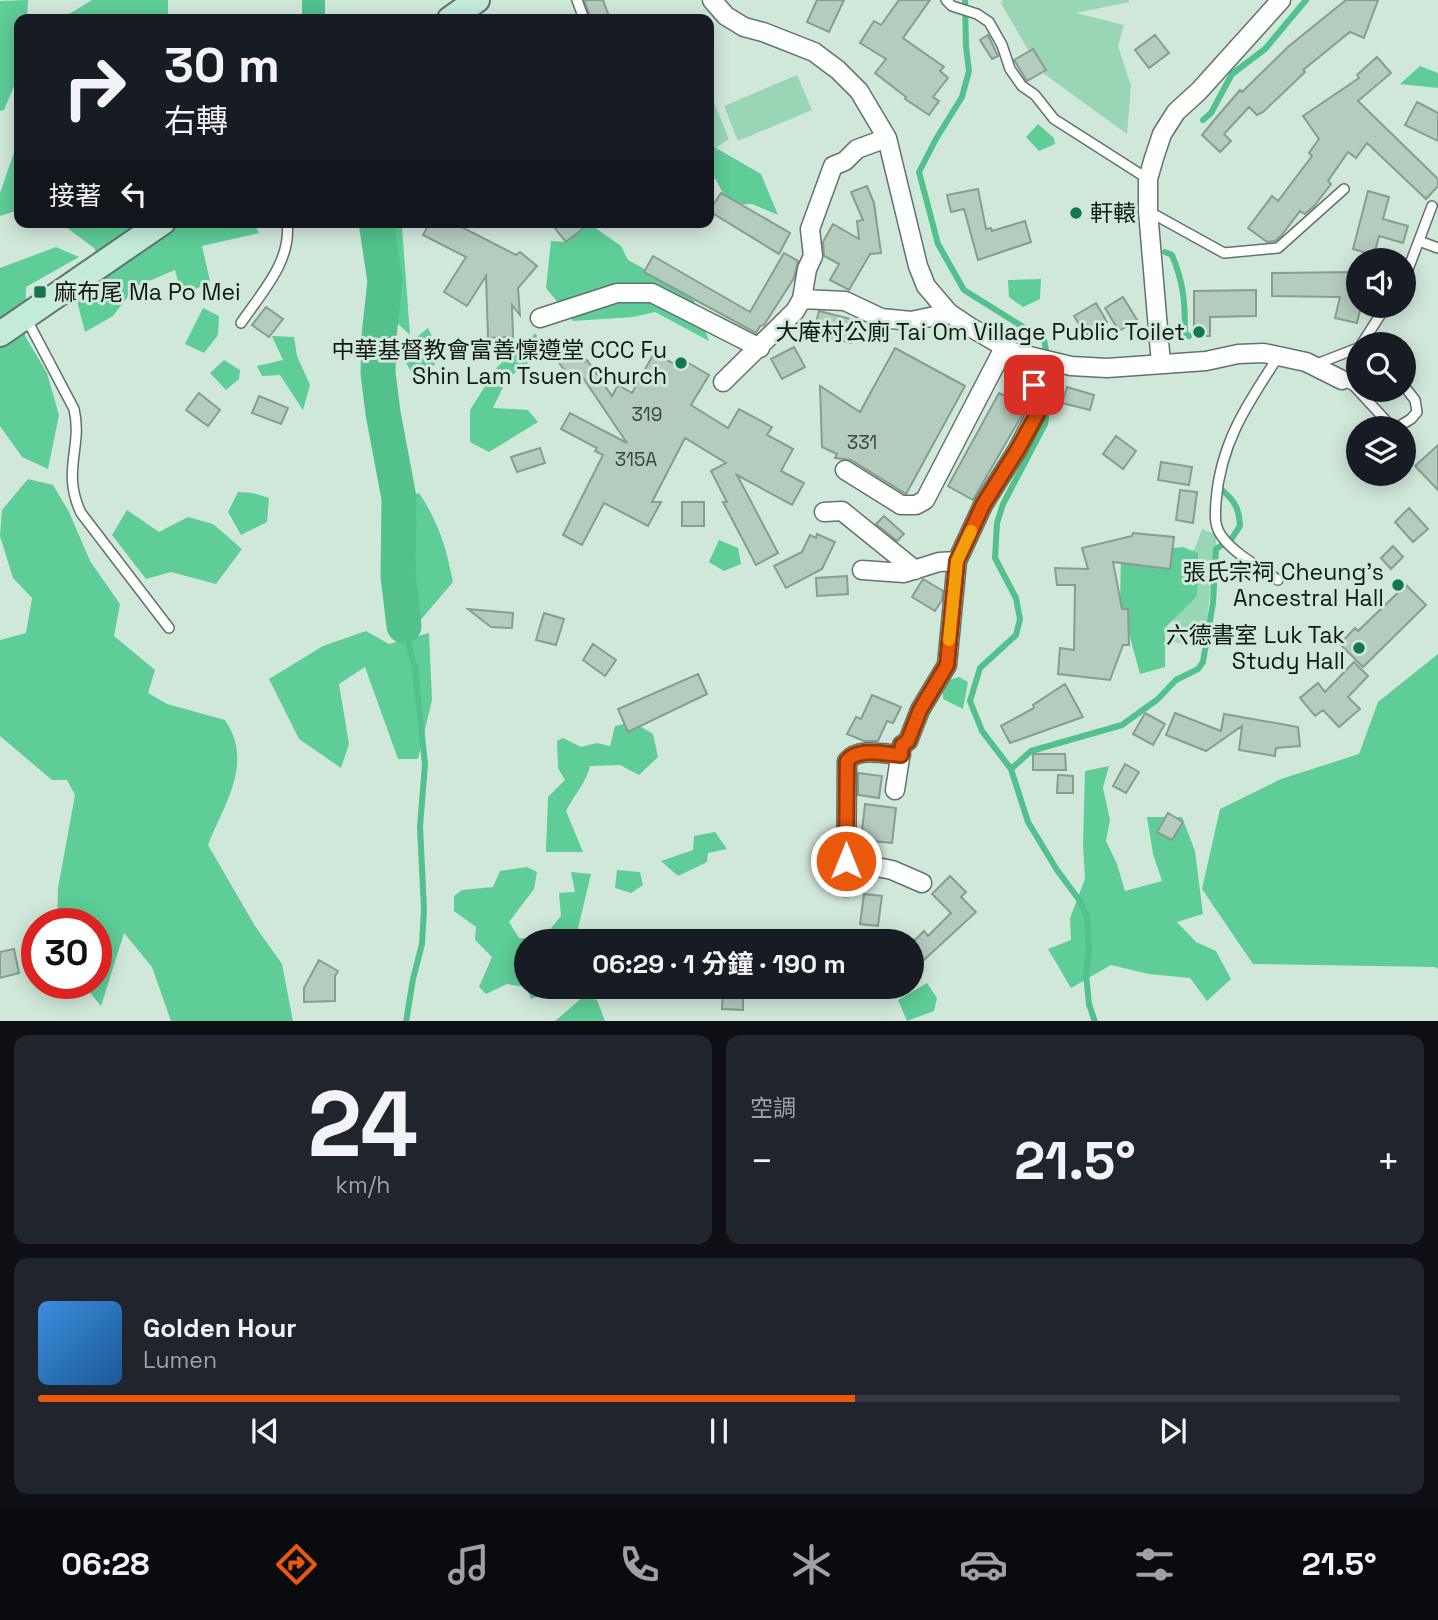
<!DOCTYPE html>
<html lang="zh-TW">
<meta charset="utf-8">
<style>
:root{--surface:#171b24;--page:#20242c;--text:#f1f3f6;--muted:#9ea1a6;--line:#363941;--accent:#ea580c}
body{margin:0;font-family:"Space Grotesk","Noto Sans TC",sans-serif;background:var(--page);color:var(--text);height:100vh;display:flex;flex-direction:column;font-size:26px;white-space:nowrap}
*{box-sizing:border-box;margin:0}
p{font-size:23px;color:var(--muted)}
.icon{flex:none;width:38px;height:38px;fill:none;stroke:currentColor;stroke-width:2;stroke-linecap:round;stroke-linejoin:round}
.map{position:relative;height:1021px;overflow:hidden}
.sheet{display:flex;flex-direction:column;gap:14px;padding:14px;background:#0d0f14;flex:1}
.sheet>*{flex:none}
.banner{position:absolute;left:14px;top:14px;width:700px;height:214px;border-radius:14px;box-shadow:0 4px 18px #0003;background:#171b24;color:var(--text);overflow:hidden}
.controls{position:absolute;left:1346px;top:248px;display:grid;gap:14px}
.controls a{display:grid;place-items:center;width:70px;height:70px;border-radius:50%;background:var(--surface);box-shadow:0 4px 18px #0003;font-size:35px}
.speed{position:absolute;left:21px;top:908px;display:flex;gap:14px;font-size:35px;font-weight:700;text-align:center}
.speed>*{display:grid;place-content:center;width:91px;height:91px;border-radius:50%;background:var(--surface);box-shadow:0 4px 18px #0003;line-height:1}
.speed .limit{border:10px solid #d22;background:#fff;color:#111}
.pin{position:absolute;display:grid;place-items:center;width:60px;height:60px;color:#fff;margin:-30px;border-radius:14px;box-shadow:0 4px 10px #0006}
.me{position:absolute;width:77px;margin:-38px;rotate:0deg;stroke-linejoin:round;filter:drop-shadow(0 0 5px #0008)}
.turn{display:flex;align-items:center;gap:24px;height:147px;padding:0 35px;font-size:32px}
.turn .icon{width:91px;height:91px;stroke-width:2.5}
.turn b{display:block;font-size:49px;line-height:60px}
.then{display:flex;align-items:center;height:66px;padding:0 35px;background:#0003;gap:14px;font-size:26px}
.big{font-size:52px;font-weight:700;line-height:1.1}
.sheet .tile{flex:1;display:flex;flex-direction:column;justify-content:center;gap:10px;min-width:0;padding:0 24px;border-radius:14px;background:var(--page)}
.sheet .dial{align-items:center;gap:0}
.dial b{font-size:91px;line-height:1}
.song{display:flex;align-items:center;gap:21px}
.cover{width:84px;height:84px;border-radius:10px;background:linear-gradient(135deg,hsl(210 70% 55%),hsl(210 70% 35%))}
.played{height:7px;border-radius:4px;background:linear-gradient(90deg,var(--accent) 60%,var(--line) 60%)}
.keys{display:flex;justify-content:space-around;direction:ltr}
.heat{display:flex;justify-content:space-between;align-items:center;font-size:38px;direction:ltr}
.sheet .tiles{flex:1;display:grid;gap:14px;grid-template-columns:1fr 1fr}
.tile:last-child{grid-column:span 2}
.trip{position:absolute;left:514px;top:929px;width:410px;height:70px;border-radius:35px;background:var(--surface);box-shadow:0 4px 18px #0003;font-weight:700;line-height:70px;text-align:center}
.dock{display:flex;height:112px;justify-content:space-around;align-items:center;background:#090b0e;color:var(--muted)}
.dock .icon{width:49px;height:49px}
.dock .selected{color:var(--accent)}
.dock b{font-size:32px;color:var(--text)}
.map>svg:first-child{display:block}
.green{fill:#99d6b5}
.forest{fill:#5ecd97}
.water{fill:#52c18c}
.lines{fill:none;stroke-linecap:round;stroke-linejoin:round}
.stream{stroke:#52c18c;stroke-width:6}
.river{stroke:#52c18c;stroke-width:35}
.building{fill:#b4ccbe;stroke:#869d90;stroke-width:2}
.lane-casing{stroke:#5f7568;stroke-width:12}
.street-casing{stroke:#5f7568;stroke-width:21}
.secondary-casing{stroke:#5f7568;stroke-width:28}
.lane{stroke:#fff;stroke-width:9}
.street{stroke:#fff;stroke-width:18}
.secondary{stroke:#c3ebd9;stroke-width:24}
.route-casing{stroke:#983908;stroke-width:18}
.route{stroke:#ea580c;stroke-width:12}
.slow{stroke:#f59e0b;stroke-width:12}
.poi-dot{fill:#14774f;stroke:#d0e8da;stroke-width:2.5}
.labels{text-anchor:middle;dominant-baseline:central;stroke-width:6;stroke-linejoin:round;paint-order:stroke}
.number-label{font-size:19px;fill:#38453e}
.poi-label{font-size:23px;fill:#0f1813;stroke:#d0e8da;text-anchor:end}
</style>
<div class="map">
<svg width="1438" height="1022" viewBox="0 0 1438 1022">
<rect width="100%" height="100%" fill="#d0e8da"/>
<path class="green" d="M1003 0H1129V2L1076 13 1124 25 1118 46 1131 86 1127 134 1040 71 1001 3Z
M797 75 812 110 738 141 724 106Z
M713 100 729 139 709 152V103Z
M1202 529 1217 535 1204 645 1171 642 1178 574 1196 546Z"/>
<path class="forest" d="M28 0 27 19H19V74L4 110 0 111V1Z
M92 0H168V19H61Z
M1420 66 1438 73V88L1400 84Z
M1038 124 1054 138 1055 144 1039 151 1026 137Z
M19 138V210L0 216V193Z
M709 144 761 174 778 215 752 204 729 205 715 178 709 189Z
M64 222H253L259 233 202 246 210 281 182 297 175 270 135 287 113 316 85 332 77 301 106 273 94 248 63 225Z
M382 222H400L402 227 410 335 395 321 399 280Z
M587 222 621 246 628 260 692 295 709 341 655 312 633 317 573 321 546 288 551 241 568 242Z
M56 247 79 257 26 287 25 336 47 373 59 415 48 469 22 457 0 426V268Z
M1041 279 1040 299 1023 307 1009 297 1008 280Z
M203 308 219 316 218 335 204 353 185 344Z
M428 328 434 341 435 365 412 373 399 351Z
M536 333 540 353 507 379 493 408 528 410 538 422 489 452 470 442V410L498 366Z
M272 336 294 337 297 356 310 385 303 410 280 375 262 376 257 366 283 360Z
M224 360 240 370 239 379 226 390 210 373Z
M28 479 53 485 69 512 90 561 120 604 114 636 155 670 148 693 167 704 225 720C254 763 225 802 208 845L255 926 282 964 293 1021H171L152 967 124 933 101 1006 83 984H96V924H57L58 888 75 795 67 780H52L0 736V640L26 633 32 598 13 578 0 536 2 510Z
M238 492 253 493 269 498 267 522 241 535 228 512Z
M419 493C439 523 446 547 453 582L418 623 415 585 404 534 407 497Z
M127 510 159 532 188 517 213 524 242 549 216 584 171 572 146 579 112 535Z
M719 540 738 548 741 564 724 571 709 562Z
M1183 547 1198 553 1197 596 1165 628V667L1140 674 1120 600 1121 554Z
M366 631 389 644 429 633 432 700 418 759H398L365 667 339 684 349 744 341 768 299 739 269 679 323 646Z
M1438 654V969L1435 967 1253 964 1202 889 1220 809 1281 779 1359 754 1378 702Z
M959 677 968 682 963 709 943 699V682Z
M633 722 653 734 658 757 639 775 620 765 590 766C586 783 574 795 566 811L583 852H546L548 797 565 780 558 768 557 741 563 738 581 747 597 743 610 746 615 726Z
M1109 766 1103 788 1110 820 1106 841 1117 864 1125 891 1162 881 1153 854 1147 817H1182L1195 851 1203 914 1177 922 1196 942 1216 951 1231 979 1207 1001 1190 978 1149 974 1111 965 1071 988 1048 949 1071 940 1070 918 1085 879 1083 845 1085 771Z
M715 832 727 849 708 853 707 862 678 876 661 861 693 850 694 836Z
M527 867 537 872 534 889 509 922 519 938 541 940 561 916 559 893 575 892 571 872 591 874 575 941 527 942V987H562L531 999 526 987 507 984 486 994 479 987 492 957 475 940 476 927 454 911V896L462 890 493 887 500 871Z
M617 870 640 872 643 885 631 893 615 888Z
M927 983 937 998 934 1011 907 1021 898 1000Z
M584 996 597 1000 605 1021H555Z"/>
<path class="water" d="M302 0H325V19H302Z"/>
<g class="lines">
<path class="stream" d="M965 0 966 47 969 71 962 97 936 139 919 172 938 244 964 290 1044 340 1052 381 1045 424 1003 504 997 523 995 558 1016 598 1020 619 1016 635 980 668 970 701 982 731 1011 769 1028 822 1057 870 1080 901 1087 917 1089 950 1086 975 1089 1004 1095 1022
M1203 120 1211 113 1232 74 1265 49 1306 0
M1165 252 1172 255C1184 284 1185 303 1185 333L1189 336
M404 626 415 669 425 764 420 827 424 909 422 944 413 979 406 1022
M1011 769 1031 751 1122 725 1158 699 1176 680 1198 669 1203 662 1213 603 1216 549 1232 538 1240 526C1239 510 1236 502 1223 491"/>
<path class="river" d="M376 222 385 281 379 336 378 373 383 413 399 498 398 576 404 626"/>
</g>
<path class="building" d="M584 0H603L610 19H591Z
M817 0H844L829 32 807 22Z
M899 0H930L903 38 944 67 940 71 948 78 933 97 939 101 929 115 905 99 906 97 875 73 886 59 860 43 874 21 881 25Z
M1346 0H1378L1364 38 1350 32 1303 70 1305 72 1263 112 1257 115 1249 107 1224 134 1231 141 1220 152 1202 135 1216 118 1240 90 1242 92 1289 46Z
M988 35 998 56 992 59 980 40Z
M1155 35 1169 53 1149 68 1135 50Z
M1033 49 1046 70 1027 81 1014 60Z
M1377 57 1391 73 1358 101 1438 179V186L1426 199 1367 143 1356 158 1348 152 1328 181 1331 184 1314 206 1305 214 1300 211 1281 236 1275 241 1267 242 1248 228 1272 196 1278 201 1312 156 1309 153 1319 139 1303 116 1359 78 1357 75Z
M1417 102 1438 113V141L1405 125Z
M867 186 874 203 881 253 870 254 849 290 830 280 839 264 824 256 823 242 833 224 859 239 857 221 863 220 851 192Z
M978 189 986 229 991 228 992 231 1025 221 1031 242 978 260 964 209 951 212 947 195Z
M1368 191 1389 197 1383 219 1408 226 1403 243 1379 236 1374 255 1353 249Z
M721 193 790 233 779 254 709 211Z
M430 222H452L516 255 520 252 537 266 518 288 520 315 512 305 513 337 488 338 486 276 467 306 444 292 466 257 423 235Z
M550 222H591L566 242Z
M784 253 798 261 794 278 764 325 760 326 756 333 644 272 653 256 750 312Z
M1358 272V306H1361L1357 323 1335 318 1340 297 1272 296V273Z
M1256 290V316L1210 317V336H1194V291Z
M1123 297 1137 320 1119 331 1105 308Z
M1096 303 1107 322 1086 335 1074 316Z
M266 307 283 319 269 337 252 325Z
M819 311 862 322 858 339 851 343 813 334Z
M568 340 585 362 587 360 612 396 618 385 632 393 654 353 676 365 680 358 709 375 691 405 728 428 739 409 772 427 767 435 793 449 781 471 804 483 792 505 737 475 778 553 756 565 723 502H727L711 471 726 463 685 438 652 502H661L648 526 604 503 582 545 563 535 603 455 595 451 597 448 561 429 570 413 627 443 579 372 571 378 552 354Z
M794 347 805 367 782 379 771 359Z
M895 348 965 386 906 494 851 460 835 458 837 454 822 447 820 386 860 412Z
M1067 387 1094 395 1090 410 1062 403Z
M199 393 220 410 208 426 186 410Z
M999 393 1026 407 1025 410 973 500 948 486Z
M259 396 288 408 281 424 252 413Z
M1116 436 1136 451 1123 469 1103 454Z
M1438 445V490L1415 466Z
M540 448 545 463 517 472 511 457Z
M1161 462 1192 467 1189 485 1158 480Z
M1180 490 1197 492 1193 523 1176 520Z
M682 502H704V526H682Z
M1409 508 1428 529 1413 542 1395 522Z
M884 516 904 534 897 541 876 524Z
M1133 533 1174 537 1170 569 1113 562 1122 609H1128L1129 645H1123L1110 680 1058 674 1060 648 1074 650 1075 585H1057L1055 568 1088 569 1082 548 1132 536Z
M817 534 835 542 822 569 786 588 774 566 802 552 810 535 816 538Z
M1393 546 1403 557 1391 569 1381 558Z
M847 576 848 594 817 596 816 578Z
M923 579 943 591 942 600 935 611 912 597Z
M1406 585 1426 605 1363 667 1340 644 1355 628 1358 631Z
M468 609 513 613 512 628 491 627Z
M544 613 564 619 556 645 536 640Z
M593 644 616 660 605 676 583 660Z
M1354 662 1368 676 1348 697 1360 709 1339 727 1323 710 1315 716 1300 698 1318 683 1325 692Z
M698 674 707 694 628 732 618 709Z
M1065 684 1083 717 1010 743 1001 726 1034 708 1033 705Z
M872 695 901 707 893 723 887 721 878 741H864L847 734 856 717 861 719Z
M1145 713 1165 724 1153 745 1133 734Z
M1175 713 1221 731 1224 714 1298 727 1300 746 1276 748 1275 756 1239 750 1242 726 1206 751 1166 735Z
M1033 754H1065L1066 770H1033Z
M1125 764 1139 772 1126 793 1113 786Z
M858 773 882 776 879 798 858 795Z
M1058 775 1073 776V793H1057Z
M865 804 896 808 892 843 861 840Z
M1168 813 1183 822 1172 840 1157 832Z
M950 876 966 892 961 897 976 912 912 971V943L924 931 928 936 951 913 932 894Z
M864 894 882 896 878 926 860 924Z
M14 949 19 973 0 978V952Z
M319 960 338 971 335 976V1001L304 1002V988Z
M723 987H743V1010L722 1009Z"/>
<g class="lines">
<g class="lane-casing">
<path id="lane" d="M577 0 584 19
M946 0 952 6 977 14 989 22 1002 45 1010 69 1022 86 1035 95 1054 119 1148 179
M1148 211 1224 253 1278 248 1344 189
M1419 241 1438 248
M1404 280 1432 206
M26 318 74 409C83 447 61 471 81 513L169 628
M241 323C262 292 292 261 287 222
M1361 345 1386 306
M1278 357C1247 404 1220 444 1216 502 1215 516 1214 527 1223 538 1237 556 1260 567 1278 580
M1314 365 1358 348
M1342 380 1354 386 1391 426 1396 428 1411 419 1417 412 1415 400 1404 386"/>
</g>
<g class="street-casing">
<path id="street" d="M712 0 726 16 744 27 763 32 814 52 838 70 859 91 887 138 918 266 926 286 949 313 970 327 1013 352 1071 366 1107 368 1206 361 1238 354 1264 353 1306 362 1342 380
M802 299 845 301 881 318 911 321 949 313
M540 318 617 293H652L760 348
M1161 364 1148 211V179L1154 158 1162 134 1176 112 1199 91 1281 0
M723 382 795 311 802 299 807 269 813 256 810 229 833 166 845 161 857 149 887 138
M845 470 901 505H916L925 500 1005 346
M824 512 842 511 915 570
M862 570 904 573 939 562 957 561
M895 790 902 745 908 741 920 710 947 665 957 561 983 505 1018 449 1036 414 1038 403 1036 390 1013 352
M846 861 892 870 922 883
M846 887 847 761C859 747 884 754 901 755"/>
</g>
<g class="secondary-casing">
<path id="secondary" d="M450 19 477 0
M0 334 163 222"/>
</g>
<use href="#lane" class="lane"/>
<use href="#street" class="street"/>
<use href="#secondary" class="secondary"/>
</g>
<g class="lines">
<g class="route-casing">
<path id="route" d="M846 861 847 761C859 747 884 754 901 755L902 745 908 741 920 710 947 665 957 561 983 505 1018 449 1037 414 1038 396 1034 385"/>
</g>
<use href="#route" class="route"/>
<path class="slow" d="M949 640 957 561 971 531"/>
</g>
<g class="poi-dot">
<circle cx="1076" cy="213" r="7"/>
<rect x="33" y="285" width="14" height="14" rx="3.5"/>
<circle cx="1199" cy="332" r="7"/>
<circle cx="681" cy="363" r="7"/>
<circle cx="1398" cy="585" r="7"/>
<circle cx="1359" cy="648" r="7"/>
</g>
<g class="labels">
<g class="number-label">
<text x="647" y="414">319</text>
<text x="862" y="442">331</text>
<text x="636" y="459">315A</text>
</g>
<g class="poi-label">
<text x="1090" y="213" text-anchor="start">軒轅</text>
<text x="54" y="292" text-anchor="start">麻布尾 Ma Po Mei</text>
<text x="1185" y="332">大庵村公廁 Tai Om Village Public Toilet</text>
<text x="667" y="350">中華基督教會富善懍遵堂 CCC Fu<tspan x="667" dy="26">Shin Lam Tsuen Church</tspan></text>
<text x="1384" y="572">張氏宗祠 Cheung's<tspan x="1384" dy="26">Ancestral Hall</tspan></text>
<text x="1345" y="635">六德書室 Luk Tak<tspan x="1345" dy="26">Study Hall</tspan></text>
</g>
</g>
</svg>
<div class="controls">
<a><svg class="icon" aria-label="sound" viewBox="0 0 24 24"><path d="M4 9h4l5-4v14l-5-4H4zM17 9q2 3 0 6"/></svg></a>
<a><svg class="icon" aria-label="search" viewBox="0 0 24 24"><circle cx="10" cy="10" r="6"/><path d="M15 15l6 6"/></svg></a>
<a><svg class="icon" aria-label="layers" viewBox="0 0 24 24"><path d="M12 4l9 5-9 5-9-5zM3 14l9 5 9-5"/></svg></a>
</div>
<div class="speed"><div class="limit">30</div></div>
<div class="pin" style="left:1034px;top:385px;background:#d93025"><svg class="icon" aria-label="arrive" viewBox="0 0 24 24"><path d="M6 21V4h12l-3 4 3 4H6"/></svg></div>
<svg class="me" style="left:846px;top:861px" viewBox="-20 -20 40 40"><circle r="17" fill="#ea580c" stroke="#fff" stroke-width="3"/><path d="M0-11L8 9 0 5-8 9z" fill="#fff"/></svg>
<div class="trip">06:29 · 1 分鐘 · 190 m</div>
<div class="banner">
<div class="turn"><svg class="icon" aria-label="right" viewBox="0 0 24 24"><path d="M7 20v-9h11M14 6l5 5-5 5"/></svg><div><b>30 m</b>右轉</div></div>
<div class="then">接著<svg class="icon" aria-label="left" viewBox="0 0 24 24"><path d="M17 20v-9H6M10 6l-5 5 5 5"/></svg></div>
</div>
</div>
<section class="sheet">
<div class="tiles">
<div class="tile dial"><b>24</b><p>km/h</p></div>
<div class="tile"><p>空調</p>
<div class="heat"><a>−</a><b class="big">21.5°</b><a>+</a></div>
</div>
<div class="tile">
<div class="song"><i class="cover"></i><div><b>Golden Hour</b><p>Lumen</p></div></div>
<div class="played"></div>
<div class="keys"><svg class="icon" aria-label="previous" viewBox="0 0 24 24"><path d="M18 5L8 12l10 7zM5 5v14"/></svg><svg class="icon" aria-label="pause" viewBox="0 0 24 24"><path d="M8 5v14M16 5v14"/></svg><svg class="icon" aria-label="next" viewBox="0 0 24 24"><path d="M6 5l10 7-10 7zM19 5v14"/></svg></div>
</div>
</div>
</section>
<nav class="dock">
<b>06:28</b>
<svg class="icon selected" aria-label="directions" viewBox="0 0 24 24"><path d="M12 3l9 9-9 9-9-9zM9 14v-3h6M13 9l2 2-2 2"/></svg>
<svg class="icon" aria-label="music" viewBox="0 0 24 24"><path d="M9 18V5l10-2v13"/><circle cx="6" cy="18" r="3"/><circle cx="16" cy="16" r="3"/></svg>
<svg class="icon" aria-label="phone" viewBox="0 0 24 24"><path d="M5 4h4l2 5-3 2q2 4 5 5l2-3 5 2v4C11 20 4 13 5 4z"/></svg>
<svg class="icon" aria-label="climate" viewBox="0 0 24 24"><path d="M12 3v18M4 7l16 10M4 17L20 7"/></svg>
<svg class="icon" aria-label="car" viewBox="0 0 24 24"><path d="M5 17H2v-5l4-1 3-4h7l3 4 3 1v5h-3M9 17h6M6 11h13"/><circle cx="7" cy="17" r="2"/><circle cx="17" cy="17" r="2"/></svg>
<svg class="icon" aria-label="filters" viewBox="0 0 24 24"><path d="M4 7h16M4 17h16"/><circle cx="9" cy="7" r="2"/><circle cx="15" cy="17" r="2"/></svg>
<b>21.5°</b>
</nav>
